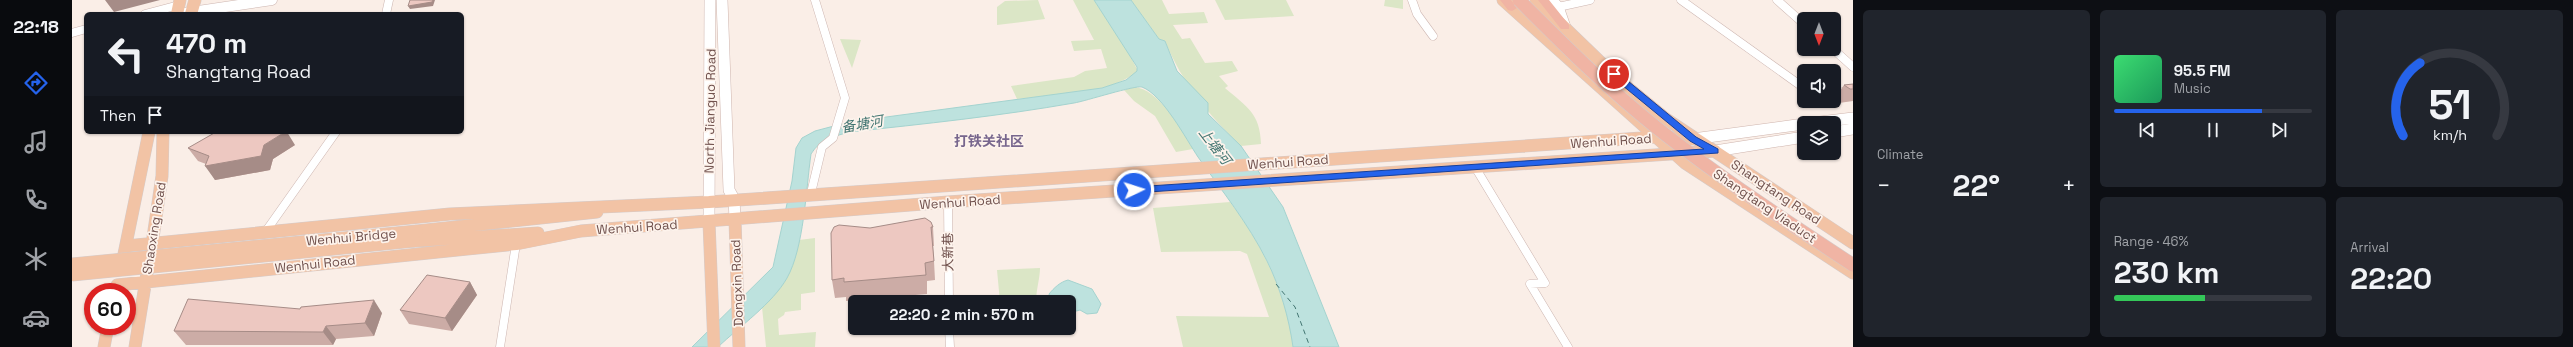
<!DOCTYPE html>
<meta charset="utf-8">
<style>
:root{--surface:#171b24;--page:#20242c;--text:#f1f3f6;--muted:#9ea1a6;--line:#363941;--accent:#2563eb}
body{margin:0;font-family:"Space Grotesk","Noto Sans SC",sans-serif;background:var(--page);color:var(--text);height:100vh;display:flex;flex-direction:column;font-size:15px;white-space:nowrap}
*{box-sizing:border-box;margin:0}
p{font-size:13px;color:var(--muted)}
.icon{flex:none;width:22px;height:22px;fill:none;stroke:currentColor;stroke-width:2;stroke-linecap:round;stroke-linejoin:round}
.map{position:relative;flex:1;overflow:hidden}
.drawer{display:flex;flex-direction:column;gap:10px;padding:10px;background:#0d0f14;width:720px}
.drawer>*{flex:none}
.hud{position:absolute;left:12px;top:12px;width:380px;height:122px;border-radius:6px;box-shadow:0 1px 3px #0004;background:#171b24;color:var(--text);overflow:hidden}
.needle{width:26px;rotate:180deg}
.tools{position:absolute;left:1725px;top:12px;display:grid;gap:8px}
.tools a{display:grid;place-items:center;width:44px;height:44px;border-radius:6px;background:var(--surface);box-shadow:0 1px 3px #0004;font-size:20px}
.speed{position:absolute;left:12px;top:283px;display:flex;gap:8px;font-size:20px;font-weight:700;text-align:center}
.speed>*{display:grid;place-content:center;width:52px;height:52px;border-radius:50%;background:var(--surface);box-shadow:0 1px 3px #0004;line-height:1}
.speed .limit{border:6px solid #d22;background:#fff;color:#111}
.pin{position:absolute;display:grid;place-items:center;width:34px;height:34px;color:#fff;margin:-17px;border:2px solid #fff;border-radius:50%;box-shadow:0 1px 4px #0007}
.me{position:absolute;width:44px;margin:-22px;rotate:86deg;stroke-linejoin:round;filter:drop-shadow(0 0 3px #0008)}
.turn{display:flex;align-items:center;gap:14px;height:84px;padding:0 16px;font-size:18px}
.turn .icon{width:52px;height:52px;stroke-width:2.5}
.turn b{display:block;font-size:28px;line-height:34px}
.then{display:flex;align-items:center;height:38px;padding:0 16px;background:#0003;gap:8px;font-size:15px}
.big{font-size:30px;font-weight:700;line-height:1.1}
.drawer .tile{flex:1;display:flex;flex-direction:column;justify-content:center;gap:6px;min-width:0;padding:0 14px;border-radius:6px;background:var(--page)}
.drawer .dial{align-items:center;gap:0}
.dial svg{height:104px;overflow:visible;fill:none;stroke:var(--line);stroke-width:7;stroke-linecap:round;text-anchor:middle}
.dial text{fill:var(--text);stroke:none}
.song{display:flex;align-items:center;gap:12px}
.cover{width:48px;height:48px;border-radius:6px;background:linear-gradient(135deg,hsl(140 70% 55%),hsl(150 70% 35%))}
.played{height:4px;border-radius:2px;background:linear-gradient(90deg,var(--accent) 75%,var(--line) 75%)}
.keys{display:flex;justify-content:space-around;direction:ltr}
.heat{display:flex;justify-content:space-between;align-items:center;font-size:22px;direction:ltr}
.charge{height:6px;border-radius:3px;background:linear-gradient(90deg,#34c759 46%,var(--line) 0)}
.drawer .tiles{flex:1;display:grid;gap:10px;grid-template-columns:repeat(3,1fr)}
.tile:first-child{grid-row:span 2}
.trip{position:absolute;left:776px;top:295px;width:228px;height:40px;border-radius:6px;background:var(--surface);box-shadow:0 1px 3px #0004;font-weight:700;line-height:40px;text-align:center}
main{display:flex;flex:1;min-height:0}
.menu{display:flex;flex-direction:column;width:72px;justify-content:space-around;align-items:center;background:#090b0e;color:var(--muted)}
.menu .icon{width:28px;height:28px}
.menu .on{color:var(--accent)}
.menu b{font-size:18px;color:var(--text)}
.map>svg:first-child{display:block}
.green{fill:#dbe6c6}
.water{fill:#bde2de;stroke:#a4d3cf}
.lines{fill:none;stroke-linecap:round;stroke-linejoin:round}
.ferry{stroke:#427571;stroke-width:1;stroke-dasharray:5 4;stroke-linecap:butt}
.minor-casing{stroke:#cdb6b1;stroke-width:9}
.tertiary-casing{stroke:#cdb6b1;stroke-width:11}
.secondary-casing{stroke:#cfb5ae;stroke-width:12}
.primary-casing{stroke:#d4cbca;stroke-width:13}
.trunk-casing{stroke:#d4cbca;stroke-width:1}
.minor{stroke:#fff;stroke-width:8}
.tertiary{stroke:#fff;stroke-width:10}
.secondary{stroke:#fff;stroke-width:11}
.primary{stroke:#f2c3a5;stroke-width:12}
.trunk{fill:#f0b4a4;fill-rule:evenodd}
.primary-bridge-casing{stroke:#d4cbca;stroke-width:13;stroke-linecap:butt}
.trunk-bridge-casing{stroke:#d4cbca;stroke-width:14;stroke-linecap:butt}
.primary-bridge{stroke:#f2c3a5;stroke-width:12}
.trunk-bridge{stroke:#f0b4a4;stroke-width:13}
.wall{fill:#ccaca6}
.shaded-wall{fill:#a68c87}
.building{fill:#edc8c1;stroke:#a68c87}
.route{fill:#2563eb;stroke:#184099}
.labels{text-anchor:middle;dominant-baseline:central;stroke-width:3.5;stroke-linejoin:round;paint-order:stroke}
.street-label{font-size:13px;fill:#71524e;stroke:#fdf3ec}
.water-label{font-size:14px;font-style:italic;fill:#427571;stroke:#fdf3ec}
.neighbourhood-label{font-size:14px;font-weight:bold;fill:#77668d;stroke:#fdf3ec}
</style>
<main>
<nav class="menu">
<b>22:18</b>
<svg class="icon on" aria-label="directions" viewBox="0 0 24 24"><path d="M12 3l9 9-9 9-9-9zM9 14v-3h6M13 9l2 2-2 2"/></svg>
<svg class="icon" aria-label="music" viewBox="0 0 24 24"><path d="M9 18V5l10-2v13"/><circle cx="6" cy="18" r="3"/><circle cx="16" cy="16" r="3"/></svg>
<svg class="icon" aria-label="phone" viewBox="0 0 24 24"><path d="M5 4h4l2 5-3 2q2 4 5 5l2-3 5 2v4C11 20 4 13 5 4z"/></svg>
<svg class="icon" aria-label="climate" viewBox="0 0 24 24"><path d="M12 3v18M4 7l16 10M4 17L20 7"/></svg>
<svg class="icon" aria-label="car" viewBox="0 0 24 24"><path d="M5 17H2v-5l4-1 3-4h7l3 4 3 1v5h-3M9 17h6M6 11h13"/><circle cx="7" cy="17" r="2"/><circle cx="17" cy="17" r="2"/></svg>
</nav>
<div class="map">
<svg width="1781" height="347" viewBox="0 0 1781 347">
<rect width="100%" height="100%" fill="#faeee7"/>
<path class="green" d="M966 0 973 19 925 25V7L933 1Z
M1001 0H1022L1055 50 1066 71C1034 96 983 94 945 99L939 86 1002 77 1013 71 1035 68 1029 49 1002 51 999 41 1022 40Z
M1059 0H1090L1097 14 1132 12 1136 23 1101 25 1110 39 1118 38 1133 63 1160 61 1166 71 1147 76 1156 86 1153 88C1175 107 1188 113 1189 144L1169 146C1135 113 1111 84 1093 41L1087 39Z
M1143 0H1214L1222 16 1153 20Z
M1313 0H1331V9L1312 6Z
M768 39 789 40 780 68Z
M1062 87C1086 88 1110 130 1121 149L1104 152 1083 116 1062 101 1052 90Z
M1158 202C1190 244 1215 294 1221 347H1111L1104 316 1197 317 1175 254 1168 251 1089 252 1081 208Z
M743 238V292L729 294V310L713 312 712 315 706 319 707 335 744 332 743 347H694L690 307 715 278 727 240Z
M968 268C968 278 964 290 964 302H928L925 270Z"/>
<path class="water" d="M1022 0H1059L1087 39 1093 41 1105 71 1136 103V114L1169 146 1211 207 1267 347H1221C1217 318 1208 287 1195 261 1176 223 1150 191 1126 157 1114 139 1091 95 1070 87 1063 85 1014 101 1002 103 928 116 852 124 777 132 761 137 748 139 739 154 734 189 732 248 715 278 701 303 667 327 646 347H620L701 267 720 181 724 148 730 138 743 131 777 122 1030 88 1054 80 1065 71V67Z
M996 280 1020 289 1029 304 1025 313 1015 314 1008 310 997 313V302H979L977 294C982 288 988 282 996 280Z"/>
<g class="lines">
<path class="ferry" d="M1204 284 1223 307 1238 347"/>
<g class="minor-casing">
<path id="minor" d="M1340 0 1345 14 1361 36
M1609 0 1732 88
M1705 0 1732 24
M1486 7 1518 0
M73 14 107 5
M314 14 317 0
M0 33 14 29
M1761 49 1781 67
M1762 93 1781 91
M1403 167 1473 283 1458 284 1496 347
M739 193 750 147 761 138 773 98 743 0
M876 202 877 302
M194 231 264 132
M877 328 878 347
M428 347 444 244"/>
</g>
<g class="tertiary-casing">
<path id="tertiary" d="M106 14 200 0"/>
</g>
<g class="secondary-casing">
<path id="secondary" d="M650 0 657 190 662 199 663 219
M1479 0 1486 7 1493 27
M1740 123 1781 118
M1762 132 1781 129
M1621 139 1732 124
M1643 151 1732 137
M637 222 638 0"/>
</g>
<g class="primary-casing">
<path id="primary" d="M1431 0 1613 163 1781 273
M1464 0 1549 82 1594 119 1781 243
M105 14 108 0
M119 14 123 0
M663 219 667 347
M637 222 642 347
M345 231 525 212
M342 241 466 233
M54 246 378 214 637 202 1584 137 1621 139
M79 251 90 176 91 132
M52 254 77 132
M45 285 444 244 509 231 876 202 1643 151
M32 347 36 326
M63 347 75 273"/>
</g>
<g class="trunk-casing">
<path id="trunk" d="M1428 0H1439L1445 8 1440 11 1436 10Z
M1466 0H1477L1497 25V29H1489Z"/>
</g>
<use href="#minor" class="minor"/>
<use href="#tertiary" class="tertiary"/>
<use href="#secondary" class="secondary"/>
<use href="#primary" class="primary"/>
<use href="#trunk" class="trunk"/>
<g class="primary-bridge-casing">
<path id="primary-bridge" d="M0 264 345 231
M0 275 342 241"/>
</g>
<g class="trunk-bridge-casing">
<path id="trunk-bridge" d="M1447 0C1491 44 1536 89 1585 128 1647 177 1714 221 1781 265"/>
</g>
<use href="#primary-bridge" class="primary-bridge"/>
<use href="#trunk-bridge" class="trunk-bridge"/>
</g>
<path class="wall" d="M1781 84V101L1767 103 1762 99 1772 85Z
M223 145 201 159 198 170 143 180 134 164 126 161 116 148Z
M861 227 862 246H861L862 261 863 280 855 281V294L774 301V297L763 298 760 280 798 228Z
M398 282 405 295 380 331 337 324 328 310Z
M228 309 310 313 302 336 264 339 261 345H114L102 331Z"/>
<path class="shaded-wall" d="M33 0H88L42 12Z
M361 0H363L361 6 338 9 336 6Z
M213 132H215L223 145 201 159 198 170 143 180 133 166 192 145Z
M398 282 405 295 380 331 373 318Z
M302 300 310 313 302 336 293 323Z
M254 326 264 339 261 345 251 332Z"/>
<path class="building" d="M338 0H361L360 2 336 6Z
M1781 84V89H1778L1772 85Z
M144 132H213L192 145 189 156 133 166 137 156 116 148Z
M853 218 859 222 861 227H859L862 261 853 263 854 275 772 282V278L760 280 759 233 762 227 767 225 798 228Z
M355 275 398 282 373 318 328 310Z
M116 299 228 309 229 307 302 300 293 323 254 326 251 332 102 331Z"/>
<path class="route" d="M1539 72H1545L1624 137 1646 149V153L1062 193 1057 190 1062 187 1632 149 1618 141 1539 76Z"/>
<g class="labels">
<g class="street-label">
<text transform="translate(638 111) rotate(-89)">North Jianguo Road</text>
<text transform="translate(1539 141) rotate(-4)">Wenhui Road</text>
<text transform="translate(1216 162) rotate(-4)">Wenhui Road</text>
<text transform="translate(1704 192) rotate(34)">Shangtang Road</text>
<text transform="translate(888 202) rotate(-4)">Wenhui Road</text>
<text transform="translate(1693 206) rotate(34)">Shangtang Viaduct</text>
<text transform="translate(565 227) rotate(-4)">Wenhui Road</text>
<text transform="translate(82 228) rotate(-81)">Shaoxing Road</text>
<text transform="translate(279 237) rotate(-5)">Wenhui Bridge</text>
<text transform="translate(876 252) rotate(-91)">大新巷</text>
<text transform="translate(243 264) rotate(-6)">Wenhui Road</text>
<text transform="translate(665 283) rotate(-92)">Dongxin Road</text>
</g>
<g class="water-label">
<text transform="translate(790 124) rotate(-10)">备塘河</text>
<text transform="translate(1143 146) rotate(52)">上塘河</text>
</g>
<g class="neighbourhood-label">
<text x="917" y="141">打铁关社区</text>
</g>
</g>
</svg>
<div class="tools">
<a><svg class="needle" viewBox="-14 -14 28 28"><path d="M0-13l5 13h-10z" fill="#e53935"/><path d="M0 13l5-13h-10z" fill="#9ea1a6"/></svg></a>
<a><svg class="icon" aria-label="sound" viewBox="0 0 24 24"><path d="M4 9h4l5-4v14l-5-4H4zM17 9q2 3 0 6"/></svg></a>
<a><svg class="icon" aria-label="layers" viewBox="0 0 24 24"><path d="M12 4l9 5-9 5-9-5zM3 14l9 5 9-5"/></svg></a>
</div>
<div class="speed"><div class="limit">60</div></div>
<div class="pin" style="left:1542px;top:74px;background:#d93025"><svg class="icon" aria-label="arrive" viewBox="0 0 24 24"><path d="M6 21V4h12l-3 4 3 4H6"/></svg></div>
<svg class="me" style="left:1062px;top:190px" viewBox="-20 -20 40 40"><circle r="17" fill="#2563eb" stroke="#fff" stroke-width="3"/><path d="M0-11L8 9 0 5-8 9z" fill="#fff"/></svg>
<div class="trip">22:20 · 2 min · 570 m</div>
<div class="hud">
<div class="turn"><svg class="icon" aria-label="left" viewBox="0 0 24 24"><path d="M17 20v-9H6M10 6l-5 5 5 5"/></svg><div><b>470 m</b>Shangtang Road</div></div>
<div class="then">Then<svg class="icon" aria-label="arrive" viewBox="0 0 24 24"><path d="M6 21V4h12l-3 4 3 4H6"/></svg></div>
</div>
</div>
<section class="drawer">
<div class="tiles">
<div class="tile"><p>Climate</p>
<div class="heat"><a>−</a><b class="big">22°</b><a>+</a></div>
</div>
<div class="tile">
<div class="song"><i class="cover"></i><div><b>95.5 FM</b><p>Music</p></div></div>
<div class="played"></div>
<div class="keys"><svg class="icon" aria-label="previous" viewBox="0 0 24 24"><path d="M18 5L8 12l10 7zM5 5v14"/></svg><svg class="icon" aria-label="pause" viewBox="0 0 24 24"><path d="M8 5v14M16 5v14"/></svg><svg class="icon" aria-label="next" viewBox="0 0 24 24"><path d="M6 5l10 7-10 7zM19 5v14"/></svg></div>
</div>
<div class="tile dial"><svg viewBox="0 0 100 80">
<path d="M14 69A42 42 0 1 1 86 69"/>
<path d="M14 69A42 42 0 0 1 27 13" stroke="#2563eb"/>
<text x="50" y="56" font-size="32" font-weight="700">51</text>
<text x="50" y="72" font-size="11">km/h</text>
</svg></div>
<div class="tile"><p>Range · 46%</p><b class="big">230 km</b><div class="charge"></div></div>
<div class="tile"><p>Arrival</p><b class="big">22:20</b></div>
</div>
</section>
</main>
